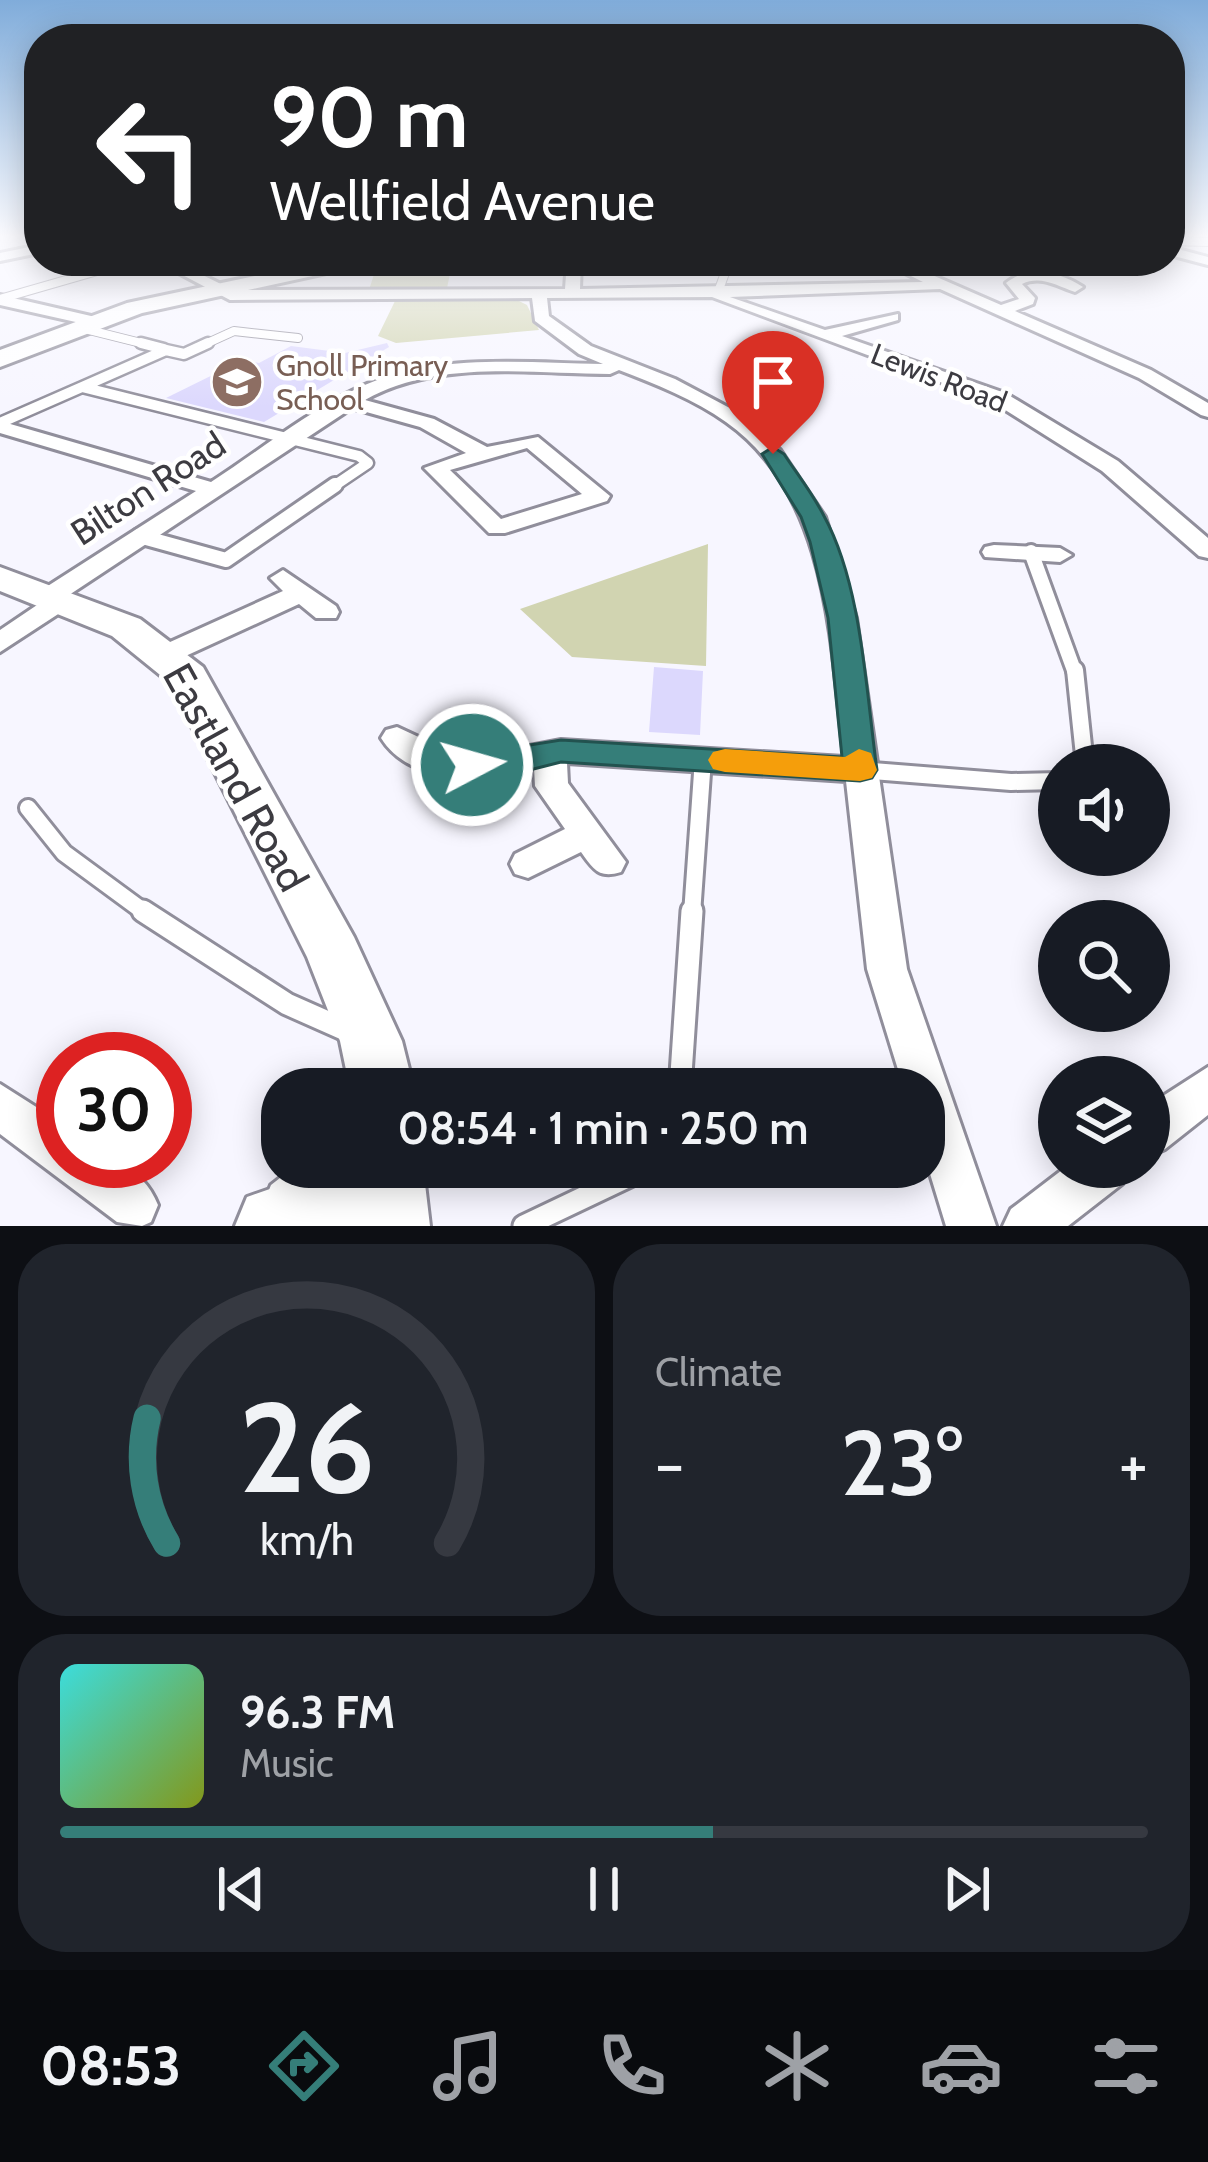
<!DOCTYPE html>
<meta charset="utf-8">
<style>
:root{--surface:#171b24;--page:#20242c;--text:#f1f3f6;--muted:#9ea1a6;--line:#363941;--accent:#357e79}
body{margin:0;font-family:Cabin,sans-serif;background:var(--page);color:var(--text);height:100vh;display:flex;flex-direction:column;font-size:45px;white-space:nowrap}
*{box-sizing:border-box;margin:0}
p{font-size:39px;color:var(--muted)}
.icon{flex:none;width:66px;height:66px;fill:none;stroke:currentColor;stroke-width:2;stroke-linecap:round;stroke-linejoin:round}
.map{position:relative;height:1226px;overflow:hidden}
.sheet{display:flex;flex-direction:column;gap:18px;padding:18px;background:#0d0f14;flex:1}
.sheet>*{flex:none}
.top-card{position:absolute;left:24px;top:24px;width:1161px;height:252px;border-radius:48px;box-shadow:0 6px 30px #0003;background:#202124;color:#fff;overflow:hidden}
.buttons{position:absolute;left:1038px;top:744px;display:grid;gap:24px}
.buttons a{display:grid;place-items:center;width:132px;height:132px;border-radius:50%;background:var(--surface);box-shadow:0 6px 30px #0003;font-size:60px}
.speed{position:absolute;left:36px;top:1032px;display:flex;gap:24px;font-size:60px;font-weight:700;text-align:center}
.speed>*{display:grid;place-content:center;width:156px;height:156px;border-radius:50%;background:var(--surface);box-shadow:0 6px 30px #0003;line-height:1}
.speed .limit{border:18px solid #d22;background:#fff;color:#111}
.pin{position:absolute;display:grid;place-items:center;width:102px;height:102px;color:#fff;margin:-123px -51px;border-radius:50% 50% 50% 0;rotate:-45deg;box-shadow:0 0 12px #0007}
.pin .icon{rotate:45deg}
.me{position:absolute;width:132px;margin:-66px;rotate:84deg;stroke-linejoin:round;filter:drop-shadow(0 0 9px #0008)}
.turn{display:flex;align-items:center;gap:42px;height:252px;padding:0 48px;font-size:54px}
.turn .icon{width:156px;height:156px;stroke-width:2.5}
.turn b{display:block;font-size:84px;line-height:102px}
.big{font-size:90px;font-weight:600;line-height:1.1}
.sheet .widget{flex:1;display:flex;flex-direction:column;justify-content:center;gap:18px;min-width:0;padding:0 42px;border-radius:48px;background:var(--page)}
.sheet .dial{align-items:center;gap:0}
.dial svg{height:312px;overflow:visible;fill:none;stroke:var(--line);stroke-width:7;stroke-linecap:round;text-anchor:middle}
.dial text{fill:var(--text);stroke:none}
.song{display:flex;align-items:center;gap:36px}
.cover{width:144px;height:144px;border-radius:18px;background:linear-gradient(135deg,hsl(180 70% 55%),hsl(70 70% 35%))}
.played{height:12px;border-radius:6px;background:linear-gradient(90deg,var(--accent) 60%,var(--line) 60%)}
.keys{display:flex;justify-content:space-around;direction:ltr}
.heat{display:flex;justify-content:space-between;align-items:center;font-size:66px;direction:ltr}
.sheet .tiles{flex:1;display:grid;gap:18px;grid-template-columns:1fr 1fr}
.widget:last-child{grid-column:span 2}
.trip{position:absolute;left:261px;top:1068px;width:684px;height:120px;border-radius:48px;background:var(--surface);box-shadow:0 6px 30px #0003;font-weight:600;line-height:120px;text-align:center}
.menu{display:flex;height:192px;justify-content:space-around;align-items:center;background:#090b0e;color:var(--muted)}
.menu .icon{width:84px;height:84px}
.menu .active{color:var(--accent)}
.menu b{font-size:54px;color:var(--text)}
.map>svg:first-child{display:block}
.green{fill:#d1d4b1}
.building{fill:#dcd8fd}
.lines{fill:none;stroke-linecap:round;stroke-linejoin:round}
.lane-far4-casing{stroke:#908e9b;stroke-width:10}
.lane-far3-casing{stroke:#908e9b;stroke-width:15}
.lane-far2-casing{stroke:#908e9b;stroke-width:20}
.lane-far1-casing{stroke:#908e9b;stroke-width:22}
.lane-casing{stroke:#908e9b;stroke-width:27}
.street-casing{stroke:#908e9b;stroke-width:6}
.secondary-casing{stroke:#908e9b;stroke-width:6}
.primary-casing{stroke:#908e9b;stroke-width:6}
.lane-far4{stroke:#fff;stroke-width:8}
.lane-far3{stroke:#fff;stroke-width:10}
.lane-far2{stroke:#fff;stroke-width:14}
.lane-far1{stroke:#fff;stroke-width:16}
.lane{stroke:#fff;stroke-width:21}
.street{fill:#fff;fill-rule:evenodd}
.secondary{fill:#fff;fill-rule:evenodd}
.primary{fill:#fff;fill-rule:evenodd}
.route{fill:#357e79;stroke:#22524f;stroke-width:3}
.slow{fill:#f59e0b}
.labels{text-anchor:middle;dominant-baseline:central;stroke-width:9;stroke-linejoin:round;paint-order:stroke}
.far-education-label{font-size:30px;fill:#785e54;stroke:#fff;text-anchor:start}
.far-street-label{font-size:30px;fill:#3c3b41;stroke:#fff}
.street-label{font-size:36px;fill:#3c3b41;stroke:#fff}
.near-street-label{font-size:42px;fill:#3c3b41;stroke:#fff}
</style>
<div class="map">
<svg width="1208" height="1226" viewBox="0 0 1208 1226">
<rect width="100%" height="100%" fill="#f7f6ff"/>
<path class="green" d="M452 264 447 288 369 290 377 265Z
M517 300 527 305 539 330 396 343 378 336 395 301Z
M708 544 706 666 572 657 520 609Z"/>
<path class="building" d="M387 343 389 347 264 422 166 398 243 360 259 363 291 346 345 353Z
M654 667 703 671 700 735 649 732Z"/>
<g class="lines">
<g class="lane-far4-casing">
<path id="lane-far4" d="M1170 241 1208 242
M705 261 725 273 718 292
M0 299 132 261
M81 328 153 346
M201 346 234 331 298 338"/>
</g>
<g class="lane-far3-casing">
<path id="lane-far3" d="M141 343 164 349
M82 387 166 350 184 354 208 343
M0 423 82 387 359 456 368 463 331 488"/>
</g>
<g class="lane-far2-casing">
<path id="lane-far2" d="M139 536 226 560 335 485
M1031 552 1075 673"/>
</g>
<g class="lane-far1-casing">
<path id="lane-far1" d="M1075 670 1085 765
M860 770 1011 782 1059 781
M28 808 64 853 147 914
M692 914 703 759"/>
</g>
<g class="lane-casing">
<path id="lane" d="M143 911 287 1004 350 1032
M680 1089 692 911
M524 1226 648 1167"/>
</g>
<g class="street-casing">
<path id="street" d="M39 245V253L0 261V253Z
M1170 247 1208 257V265L1170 255Z
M156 261H174L233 290 565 289 567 261H581L580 289 923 282 881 261H900L1001 305 1019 299 1006 283C1029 264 1059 272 1083 287L1075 292C1057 286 1041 275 1022 284L1035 298 1033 304 1015 311 1151 370 1208 403V417L1201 415 1139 378 940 289 730 297 825 330 898 314V320L842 336 1005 393 1118 461 1208 538V558L1199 556 1102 471 991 401 712 297 547 298 549 316 591 346 675 379 741 414 780 450 825 517 856 618 907 969 996 1226H946L924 1154V1089H904L867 969 846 781 567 763 568 783 626 862 621 872C599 879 593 869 581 852L528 878 515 874 510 864 515 854 565 829 535 786 534 768C485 779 412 787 381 738L386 730 397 727 453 753 497 752 561 740 844 757C831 645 829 494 726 422 694 399 655 384 619 370L610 374C531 374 437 359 365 400L434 419 487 447 538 437 610 496 607 501 505 533H489L424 468 466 453 420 427 352 408 69 595 73 601 69 607 0 652V630L40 603 36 597 40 591 196 491 0 433V421L211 482C259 451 307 412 358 388 434 352 522 363 603 364L579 354 535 321 532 298 230 300ZM527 448 582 494 501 519 450 470Z
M0 295 104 319 106 322 98 327 0 305Z
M994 545 1060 548 1072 555 1060 562 985 557 982 552 985 547Z
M283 570 336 606 339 612 336 618H316L299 604 179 659H159L155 653 159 647 283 591 270 578Z
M1208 1067V1115L1165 1149 1149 1156V1105Z
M0 1084 63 1124V1161C105 1161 140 1160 158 1205L151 1222 142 1226 117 1222 0 1134Z
M1066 1167H1129L1122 1184 1068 1226H1003L1011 1209Z"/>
</g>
<g class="secondary-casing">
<path id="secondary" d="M325 261H364L354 267 142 313 0 367V350L127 303Z
M0 567 140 619 203 667 354 937 402 1041 414 1089H350L340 1041 307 957 170 683 112 636 0 591Z
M294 1167H423L430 1226H358L357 1199 331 1226H267L261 1210 271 1185Z"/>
</g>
<g class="primary-casing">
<path id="primary" d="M343 1176 412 1197 424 1226H235L247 1197 290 1182Z"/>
</g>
<use href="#lane-far4" class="lane-far4"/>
<use href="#lane-far3" class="lane-far3"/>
<use href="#lane-far2" class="lane-far2"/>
<use href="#lane-far1" class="lane-far1"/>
<use href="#lane" class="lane"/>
<use href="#street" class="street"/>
<use href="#secondary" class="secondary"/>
<use href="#primary" class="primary"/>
</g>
<linearGradient id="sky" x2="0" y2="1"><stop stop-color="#80acda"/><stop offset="0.58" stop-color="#fbfbff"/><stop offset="1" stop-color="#fbfbff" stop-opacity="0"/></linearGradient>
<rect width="1208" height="407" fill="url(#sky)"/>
<path class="route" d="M773 447 784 454C797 474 813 494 824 516 862 585 866 692 877 770L872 778 860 781 561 762 514 774 460 773 455 765 460 756 561 740 842 757 828 618 810 542 801 517 762 454Z"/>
<path class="slow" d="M725 749 845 757 859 749 871 753 877 770 872 778 860 781 725 772 713 769 708 760 713 752Z"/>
<defs>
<g id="school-disc" transform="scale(2.7)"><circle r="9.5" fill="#8d6e63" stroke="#fff"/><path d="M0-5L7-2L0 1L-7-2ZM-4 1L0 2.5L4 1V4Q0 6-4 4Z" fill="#fff"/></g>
</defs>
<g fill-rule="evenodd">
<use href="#school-disc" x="237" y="382"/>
</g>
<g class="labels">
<g class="far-education-label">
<text x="276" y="365">Gnoll Primary<tspan x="276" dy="34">School</tspan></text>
</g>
<g class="far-street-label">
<text transform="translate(939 378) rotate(21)">Lewis Road</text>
</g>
<g class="street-label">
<text transform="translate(148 488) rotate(-33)">Bilton Road</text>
</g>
<g class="near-street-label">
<text transform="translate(236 777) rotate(61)">Eastland Road</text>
</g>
</g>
</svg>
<div class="buttons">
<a><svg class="icon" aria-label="sound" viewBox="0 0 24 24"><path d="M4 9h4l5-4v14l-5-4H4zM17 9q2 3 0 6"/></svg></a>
<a><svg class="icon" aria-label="search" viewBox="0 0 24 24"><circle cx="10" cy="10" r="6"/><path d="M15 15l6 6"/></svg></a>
<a><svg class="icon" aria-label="layers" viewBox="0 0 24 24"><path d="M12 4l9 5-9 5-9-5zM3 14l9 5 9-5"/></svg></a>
</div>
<div class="speed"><div class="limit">30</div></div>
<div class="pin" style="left:773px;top:454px;background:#d93025"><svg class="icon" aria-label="arrive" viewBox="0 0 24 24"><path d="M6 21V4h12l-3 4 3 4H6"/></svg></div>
<svg class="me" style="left:472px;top:765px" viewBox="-20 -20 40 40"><circle r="17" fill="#357e79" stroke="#fff" stroke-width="3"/><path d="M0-11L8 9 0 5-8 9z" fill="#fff"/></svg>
<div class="trip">08:54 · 1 min · 250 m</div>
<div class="top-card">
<div class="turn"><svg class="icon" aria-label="left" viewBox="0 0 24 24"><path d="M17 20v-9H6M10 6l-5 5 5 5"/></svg><div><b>90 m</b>Wellfield Avenue</div></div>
</div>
</div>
<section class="sheet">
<div class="tiles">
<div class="widget dial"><svg viewBox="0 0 100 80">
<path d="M14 69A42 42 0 1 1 86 69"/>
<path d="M14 69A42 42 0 0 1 9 37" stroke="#357e79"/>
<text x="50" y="56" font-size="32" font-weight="700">26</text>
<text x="50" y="72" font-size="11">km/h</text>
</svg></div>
<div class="widget"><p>Climate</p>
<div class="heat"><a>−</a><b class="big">23°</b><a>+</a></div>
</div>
<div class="widget">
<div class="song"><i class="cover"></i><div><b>96.3 FM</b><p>Music</p></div></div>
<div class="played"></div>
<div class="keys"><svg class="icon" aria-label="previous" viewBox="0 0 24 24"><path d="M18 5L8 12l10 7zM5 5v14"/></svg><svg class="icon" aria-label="pause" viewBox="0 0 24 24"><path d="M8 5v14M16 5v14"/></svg><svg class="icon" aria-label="next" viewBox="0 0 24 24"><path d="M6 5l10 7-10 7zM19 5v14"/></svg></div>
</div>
</div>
</section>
<nav class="menu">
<b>08:53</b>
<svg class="icon active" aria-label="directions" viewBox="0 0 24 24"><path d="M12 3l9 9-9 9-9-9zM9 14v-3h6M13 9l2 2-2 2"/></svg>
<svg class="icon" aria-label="music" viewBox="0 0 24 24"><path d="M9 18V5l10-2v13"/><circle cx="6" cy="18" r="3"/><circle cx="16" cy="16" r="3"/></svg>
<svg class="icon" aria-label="phone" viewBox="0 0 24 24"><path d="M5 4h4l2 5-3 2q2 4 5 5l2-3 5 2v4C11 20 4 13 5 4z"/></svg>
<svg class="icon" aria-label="climate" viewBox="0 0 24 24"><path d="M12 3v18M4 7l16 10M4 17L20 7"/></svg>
<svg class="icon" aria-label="car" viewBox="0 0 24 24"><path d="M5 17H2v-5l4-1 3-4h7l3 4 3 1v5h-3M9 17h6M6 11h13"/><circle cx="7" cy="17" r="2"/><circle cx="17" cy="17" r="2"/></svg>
<svg class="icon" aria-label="filters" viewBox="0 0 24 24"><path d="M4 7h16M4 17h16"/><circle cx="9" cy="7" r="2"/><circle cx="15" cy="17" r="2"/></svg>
</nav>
